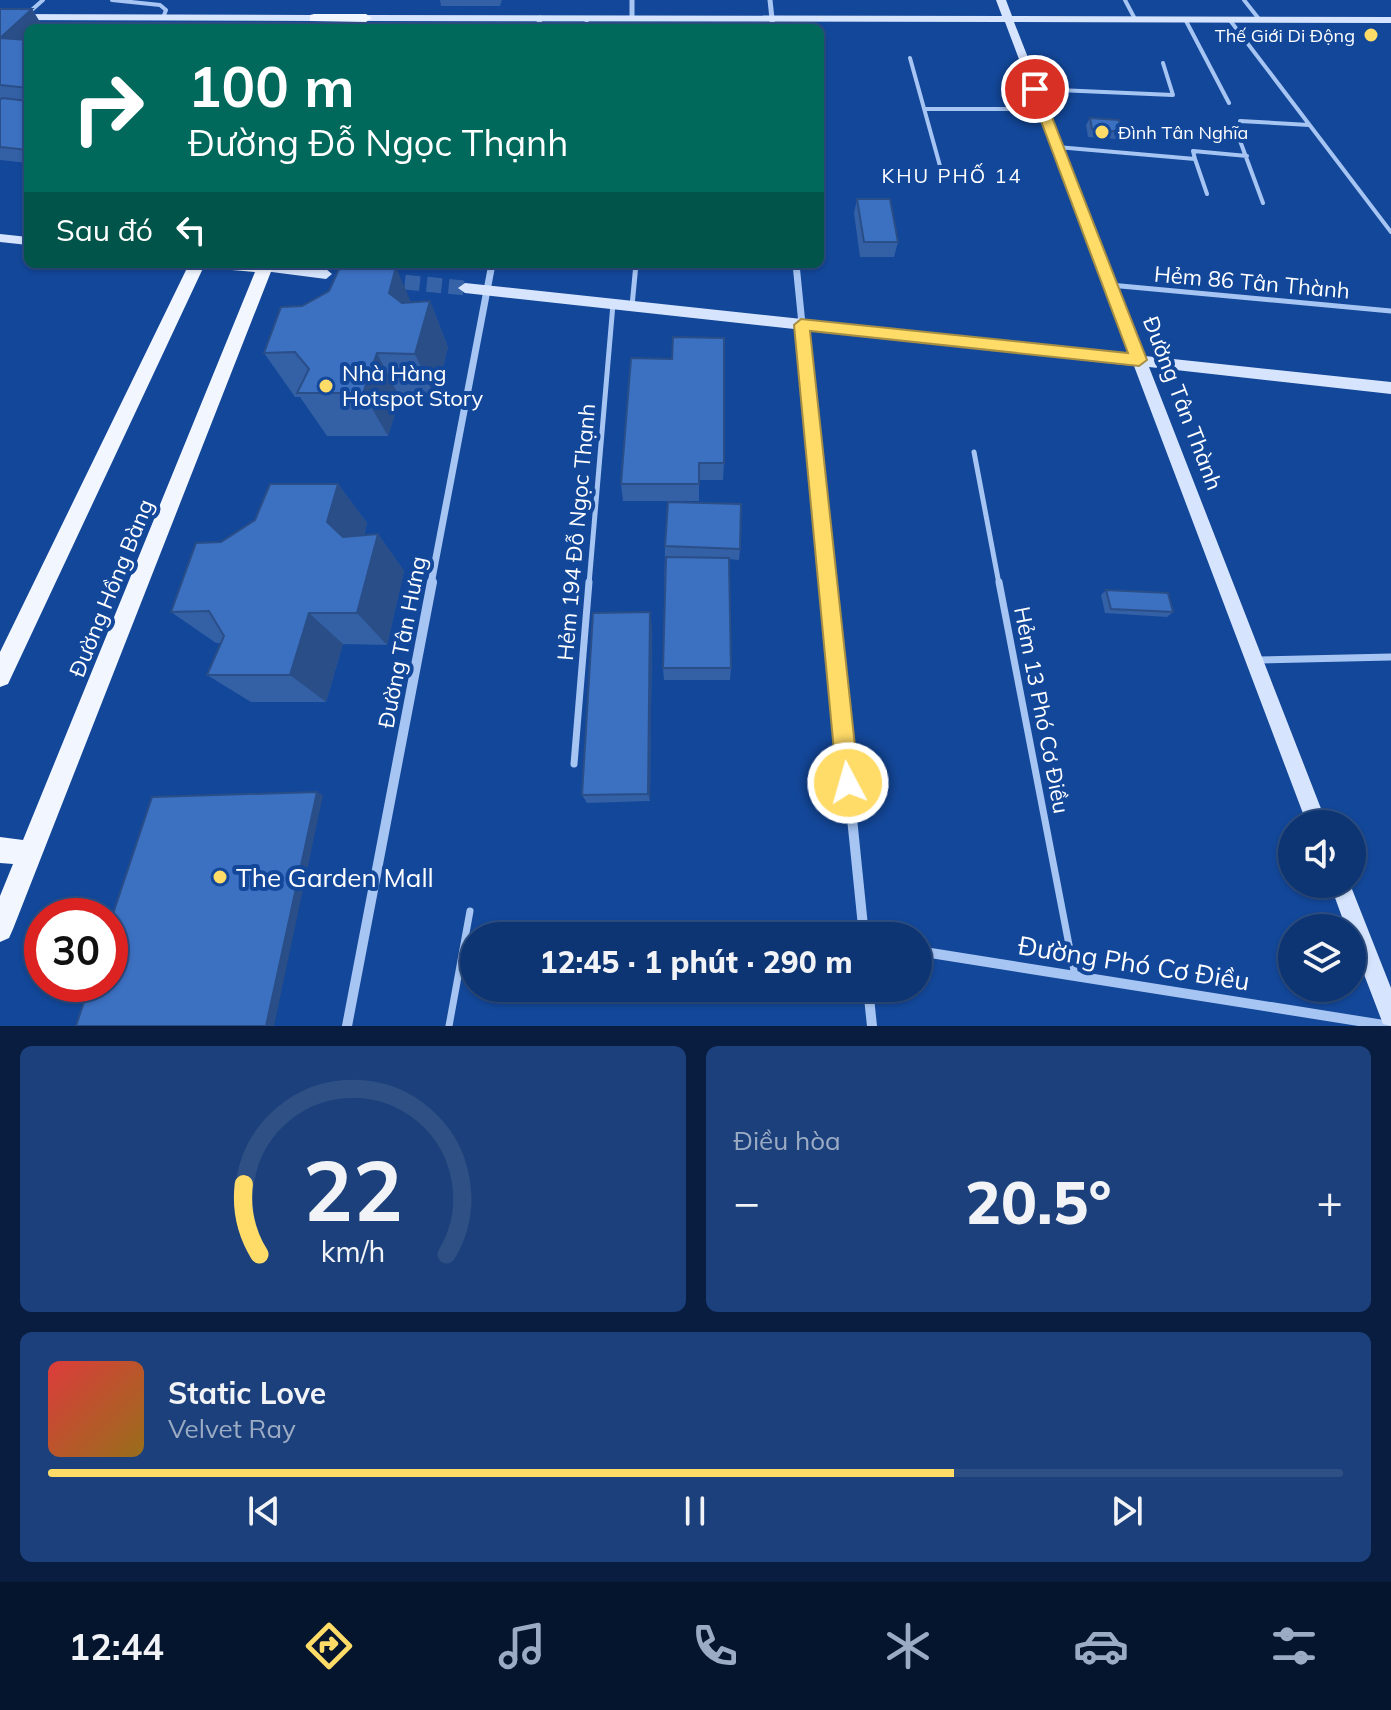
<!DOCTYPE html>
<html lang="vi">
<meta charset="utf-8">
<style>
:root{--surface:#0e3573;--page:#1c407b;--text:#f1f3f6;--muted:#9babc4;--line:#2e5085;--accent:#ffdb68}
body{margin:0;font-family:Mulish,sans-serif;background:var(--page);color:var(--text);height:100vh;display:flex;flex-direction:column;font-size:30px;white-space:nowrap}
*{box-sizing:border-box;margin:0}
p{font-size:26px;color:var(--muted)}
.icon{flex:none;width:44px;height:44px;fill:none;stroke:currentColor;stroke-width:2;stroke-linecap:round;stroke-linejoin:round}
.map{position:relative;height:1026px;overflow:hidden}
.details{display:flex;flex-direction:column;gap:20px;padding:20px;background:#081d3f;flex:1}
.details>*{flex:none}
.banner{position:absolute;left:24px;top:24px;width:800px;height:244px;border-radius:12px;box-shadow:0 2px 6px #0004,0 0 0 2px var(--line);background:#00695c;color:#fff;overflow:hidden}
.fabs{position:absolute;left:1278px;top:810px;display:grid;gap:16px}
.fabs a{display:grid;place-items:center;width:88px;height:88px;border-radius:50%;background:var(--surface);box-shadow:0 2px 6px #0004,0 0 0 2px var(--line);font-size:40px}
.speed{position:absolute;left:24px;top:898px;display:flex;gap:16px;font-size:40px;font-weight:700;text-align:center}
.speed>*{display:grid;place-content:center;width:104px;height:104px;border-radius:50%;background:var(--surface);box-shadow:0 2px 6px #0004,0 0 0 2px var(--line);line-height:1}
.speed .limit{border:12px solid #d22;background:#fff;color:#111}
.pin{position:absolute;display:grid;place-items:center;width:68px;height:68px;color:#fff;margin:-34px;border:4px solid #fff;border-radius:50%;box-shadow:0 2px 8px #0007}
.me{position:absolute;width:88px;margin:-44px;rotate:354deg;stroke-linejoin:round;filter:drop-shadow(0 0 6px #0008)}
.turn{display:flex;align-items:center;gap:28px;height:168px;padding:0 32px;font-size:36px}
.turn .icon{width:104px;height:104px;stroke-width:2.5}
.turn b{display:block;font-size:56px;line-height:68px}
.then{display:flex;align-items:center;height:76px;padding:0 32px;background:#0003;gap:16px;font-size:30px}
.big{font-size:60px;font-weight:800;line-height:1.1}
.details .tile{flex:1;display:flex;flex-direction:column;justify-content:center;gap:12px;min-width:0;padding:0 28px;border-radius:12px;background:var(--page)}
.details .dial{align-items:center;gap:0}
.dial svg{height:208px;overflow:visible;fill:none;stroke:var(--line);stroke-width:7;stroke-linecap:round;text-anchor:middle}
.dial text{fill:var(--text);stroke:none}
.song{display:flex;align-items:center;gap:24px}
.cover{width:96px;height:96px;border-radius:12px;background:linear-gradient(135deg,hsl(0 70% 55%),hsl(40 70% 35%))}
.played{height:8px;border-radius:4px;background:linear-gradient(90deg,var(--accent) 70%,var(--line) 70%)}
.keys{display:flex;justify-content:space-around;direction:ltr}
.heat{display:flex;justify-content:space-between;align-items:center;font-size:44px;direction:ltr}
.details .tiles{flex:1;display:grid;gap:20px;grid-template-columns:1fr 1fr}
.tile:last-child{grid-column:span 2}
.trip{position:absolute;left:460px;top:922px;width:472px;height:80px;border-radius:40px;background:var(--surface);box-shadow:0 2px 6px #0004,0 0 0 2px var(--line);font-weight:800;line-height:80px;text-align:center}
.menu{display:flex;height:128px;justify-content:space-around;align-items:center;background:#06152e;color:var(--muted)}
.menu .icon{width:56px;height:56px}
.menu .on{color:var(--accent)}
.menu b{font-size:36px;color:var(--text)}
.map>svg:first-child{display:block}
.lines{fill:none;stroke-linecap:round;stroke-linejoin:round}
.secondary-tunnel{stroke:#3663a8;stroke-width:15;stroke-dasharray:15 7;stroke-linecap:butt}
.lane-far2{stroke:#a6c5f3;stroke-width:4}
.lane-far1{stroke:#a6c5f3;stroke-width:5}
.lane{stroke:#a6c5f3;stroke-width:7}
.street-far2{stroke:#a6c5f3;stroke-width:5}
.street-far1{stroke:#a6c5f3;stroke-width:7}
.street{stroke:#a6c5f3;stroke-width:10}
.secondary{fill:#d6e5fd;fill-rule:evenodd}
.primary{fill:#f2f7ff;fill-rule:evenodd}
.wall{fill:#3460a6}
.shaded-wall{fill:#2a4e87}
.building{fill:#3c70c1;stroke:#2a4e87;stroke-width:2}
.route{fill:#ffdb68;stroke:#a68e44;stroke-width:2}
.poi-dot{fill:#ffdb68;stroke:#134799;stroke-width:3}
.labels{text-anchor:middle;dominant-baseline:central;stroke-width:8;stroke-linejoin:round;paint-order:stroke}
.far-poi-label{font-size:18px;fill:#fff;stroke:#134799;text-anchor:end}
.far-neighbourhood-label{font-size:20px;letter-spacing:2px;fill:#fff;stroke:#134799}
.street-label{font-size:22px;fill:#fff;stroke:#134799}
.poi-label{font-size:22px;fill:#fff;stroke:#134799;text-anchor:start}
.near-poi-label{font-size:26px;fill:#fff;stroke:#134799;text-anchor:start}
.near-street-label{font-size:26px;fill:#fff;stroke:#134799}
</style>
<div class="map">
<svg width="1391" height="1026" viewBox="0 0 1391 1026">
<rect width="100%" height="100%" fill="#134799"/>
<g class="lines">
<path class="secondary-tunnel" d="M383 280 465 288"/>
<path class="lane-far2" d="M112 0 160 5 166 10 163 18
M1125 0 1135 19
M1244 0 1259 19
M26 15 43 0
M1185 19 1229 103
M1229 19 1391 232
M586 28 587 18
M910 58 940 166
M1035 89 1173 95 1163 63
M924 109H1043
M1057 147 1195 159 1193 151 1247 156
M1195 159 1207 194
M1263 203 1239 138 1240 121 1309 125"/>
<path class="lane-far1" d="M1110 285 1391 311
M632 306 636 264
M974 452 999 584
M589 584 613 304"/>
<path class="lane" d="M999 582 1075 976
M1257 660 1391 657
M574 764 589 582
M449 1026 470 911"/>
<path class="street-far2" d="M632 0V18
M770 0 773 28
M538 28 540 18"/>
<path class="street-far1" d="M796 264 828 584
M431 584 492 264"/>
<path class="street" d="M828 582 864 936
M918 951 1390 1026
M868 988 872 1026
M347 1026 432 582"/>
<path class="secondary" d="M996 0H1006L1012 16 1391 17V23L1014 22 1145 356 1391 382V394L1149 367 1327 824H1307L1134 366 465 293 458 288 465 283 1130 354 1005 22 366 21 361 18 366 15 1002 16Z
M0 14 314 15 319 18 314 21 0 20Z
M0 234 28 237V245L0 242Z
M259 264 326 269 332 274 326 279 264 271 259 270Z
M1330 884H1350L1391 988V1026L1383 1024 1352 943V928H1346Z"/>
<path class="primary" d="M314 14H366L372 18 366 22 310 21V15Z
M189 264H205L8 684 0 687V652Z
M224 264H274L13 929 9 938 0 942V896L13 864 0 863V837L23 840 255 272 232 270Z"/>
</g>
<path class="wall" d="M440 0H502L500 6H441Z
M0 9H32L41 24 37 28H28V36L24 40H28V101L0 98Z
M0 98 28 101V163L0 160Z
M1090 118 1121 132 1117 139 1088 137 1086 125Z
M857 199 898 242 894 257H860L854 213Z
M430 301 448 347 435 398H400L388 436H327L300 397H295L264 353 411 302Z
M631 358 724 463 723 480H699V501H623L621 484Z
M338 484 367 523 364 536 378 534 404 571 387 645 343 644 326 702H251L207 675 221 643H216L171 612 221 542Z
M665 546 740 549 739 560 729 559 731 668 730 680H664L663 668Z
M1106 590 1173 612 1167 617 1105 613 1101 595Z
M652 626 650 801 587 803 582 795Z"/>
<path class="shaded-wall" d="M32 9 41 24 37 28H28V36L11 52 0 38Z
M396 267 416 314 389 293Z
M430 301 448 347 435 398 415 354Z
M377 353 400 398 388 436 363 393Z
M338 484 367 523 358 559 327 522Z
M378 534 404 571 387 645 357 613Z
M650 612 652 626 650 801 648 794Z
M309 613 343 644 326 702 290 675Z
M317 792 323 795 274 1026H266Z"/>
<path class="building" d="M0 9H32L0 38 28 40V88L0 85Z
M2 98 28 101V150L0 147V100Z
M1090 118 1119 120 1121 132 1092 129Z
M857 199H890L898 242H864Z
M340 267H396L389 293 402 303 430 301 415 354 377 353 363 393H297L309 369 295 352 264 353 281 307 302 306 329 291Z
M673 337 724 338V463H699V484H621L631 358 672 359Z
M270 484H338L327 522 343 537 378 534 357 613H309L290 675H207L224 636 209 611 171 612 196 543 221 542 255 520Z
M668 502 741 504 740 549 665 546Z
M666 557 729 558 731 668H663Z
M1106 590 1168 593 1173 612 1111 609Z
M650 612 648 794 582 795 593 613Z
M317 792 266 1026H76L90 984H110V923L152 797Z"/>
<path class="route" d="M1031 86 1041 89 1147 360 1139 366 810 331 859 783 856 791 848 794 840 791 837 783 794 325 801 319 1128 353 1029 89Z"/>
<g class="poi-dot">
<circle cx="1371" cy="35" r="8"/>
<circle cx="1102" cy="132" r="8"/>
<circle cx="326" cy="386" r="8"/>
<circle cx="220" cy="877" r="8"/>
</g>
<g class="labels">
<g class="far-poi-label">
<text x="1355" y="35">Thế Giới Di Động</text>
<text x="1118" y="132" text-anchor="start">Đình Tân Nghĩa</text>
</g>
<g class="far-neighbourhood-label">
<text x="952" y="175">KHU PHỐ 14</text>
</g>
<g class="street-label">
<text transform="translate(1252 282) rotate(5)">Hẻm 86 Tân Thành</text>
<text transform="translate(1183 403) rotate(69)">Đường Tân Thành</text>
<text transform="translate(576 532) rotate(-85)">Hẻm 194 Đỗ Ngọc Thạnh</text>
<text transform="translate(111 588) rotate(-68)">Đường Hồng Bàng</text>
<text transform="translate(402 642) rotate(-79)">Đường Tân Hưng</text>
<text transform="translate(1042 710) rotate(79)">Hẻm 13 Phó Cơ Điều</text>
</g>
<g class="poi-label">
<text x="342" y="373">Nhà Hàng<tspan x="342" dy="25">Hotspot Story</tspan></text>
</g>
<g class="near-poi-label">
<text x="236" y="877">The Garden Mall</text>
</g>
<g class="near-street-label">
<text transform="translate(1134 963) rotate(9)">Đường Phó Cơ Điều</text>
</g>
</g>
</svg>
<div class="fabs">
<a><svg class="icon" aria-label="sound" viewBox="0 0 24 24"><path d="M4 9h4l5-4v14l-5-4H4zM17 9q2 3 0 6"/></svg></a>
<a><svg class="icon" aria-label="layers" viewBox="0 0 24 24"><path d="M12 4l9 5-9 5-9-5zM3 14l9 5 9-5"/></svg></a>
</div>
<div class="speed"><div class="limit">30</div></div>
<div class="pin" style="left:1035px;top:89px;background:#d93025"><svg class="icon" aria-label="arrive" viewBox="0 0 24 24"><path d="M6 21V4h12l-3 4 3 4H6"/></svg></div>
<svg class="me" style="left:848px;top:783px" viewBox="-20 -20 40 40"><circle r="17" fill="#ffdb68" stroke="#fff" stroke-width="3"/><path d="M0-11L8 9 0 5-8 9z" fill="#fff"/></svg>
<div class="trip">12:45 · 1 phút · 290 m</div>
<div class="banner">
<div class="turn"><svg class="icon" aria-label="right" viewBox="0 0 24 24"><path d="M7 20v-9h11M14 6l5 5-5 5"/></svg><div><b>100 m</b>Đường Đỗ Ngọc Thạnh</div></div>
<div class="then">Sau đó<svg class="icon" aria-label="left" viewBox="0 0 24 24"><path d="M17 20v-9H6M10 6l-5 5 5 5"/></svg></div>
</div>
</div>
<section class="details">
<div class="tiles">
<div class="tile dial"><svg viewBox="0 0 100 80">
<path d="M14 69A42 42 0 1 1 86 69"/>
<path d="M14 69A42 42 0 0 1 8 42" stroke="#ffdb68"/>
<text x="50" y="56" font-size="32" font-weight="700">22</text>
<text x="50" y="72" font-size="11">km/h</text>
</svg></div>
<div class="tile"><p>Điều hòa</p>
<div class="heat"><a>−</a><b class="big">20.5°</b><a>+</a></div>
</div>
<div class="tile">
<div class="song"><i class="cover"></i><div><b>Static Love</b><p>Velvet Ray</p></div></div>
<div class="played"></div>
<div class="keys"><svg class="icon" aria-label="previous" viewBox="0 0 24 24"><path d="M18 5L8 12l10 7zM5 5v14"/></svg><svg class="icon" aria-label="pause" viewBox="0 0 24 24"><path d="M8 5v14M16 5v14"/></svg><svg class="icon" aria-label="next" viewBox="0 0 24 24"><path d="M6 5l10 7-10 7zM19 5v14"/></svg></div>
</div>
</div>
</section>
<nav class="menu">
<b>12:44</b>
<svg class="icon on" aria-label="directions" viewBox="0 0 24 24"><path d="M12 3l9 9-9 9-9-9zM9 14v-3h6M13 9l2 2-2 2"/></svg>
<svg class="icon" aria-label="music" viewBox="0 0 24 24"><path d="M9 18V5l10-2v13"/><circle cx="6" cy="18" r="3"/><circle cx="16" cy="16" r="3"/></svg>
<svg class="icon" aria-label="phone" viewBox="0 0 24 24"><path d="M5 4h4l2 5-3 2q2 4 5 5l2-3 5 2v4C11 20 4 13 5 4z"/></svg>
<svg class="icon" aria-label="climate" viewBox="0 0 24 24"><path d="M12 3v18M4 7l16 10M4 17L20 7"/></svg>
<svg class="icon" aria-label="car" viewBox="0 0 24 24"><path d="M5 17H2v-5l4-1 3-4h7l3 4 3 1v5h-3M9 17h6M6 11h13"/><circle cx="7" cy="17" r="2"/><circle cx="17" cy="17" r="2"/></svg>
<svg class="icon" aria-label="filters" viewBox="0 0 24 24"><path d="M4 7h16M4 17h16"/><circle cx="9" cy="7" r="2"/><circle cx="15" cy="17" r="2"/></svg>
</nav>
